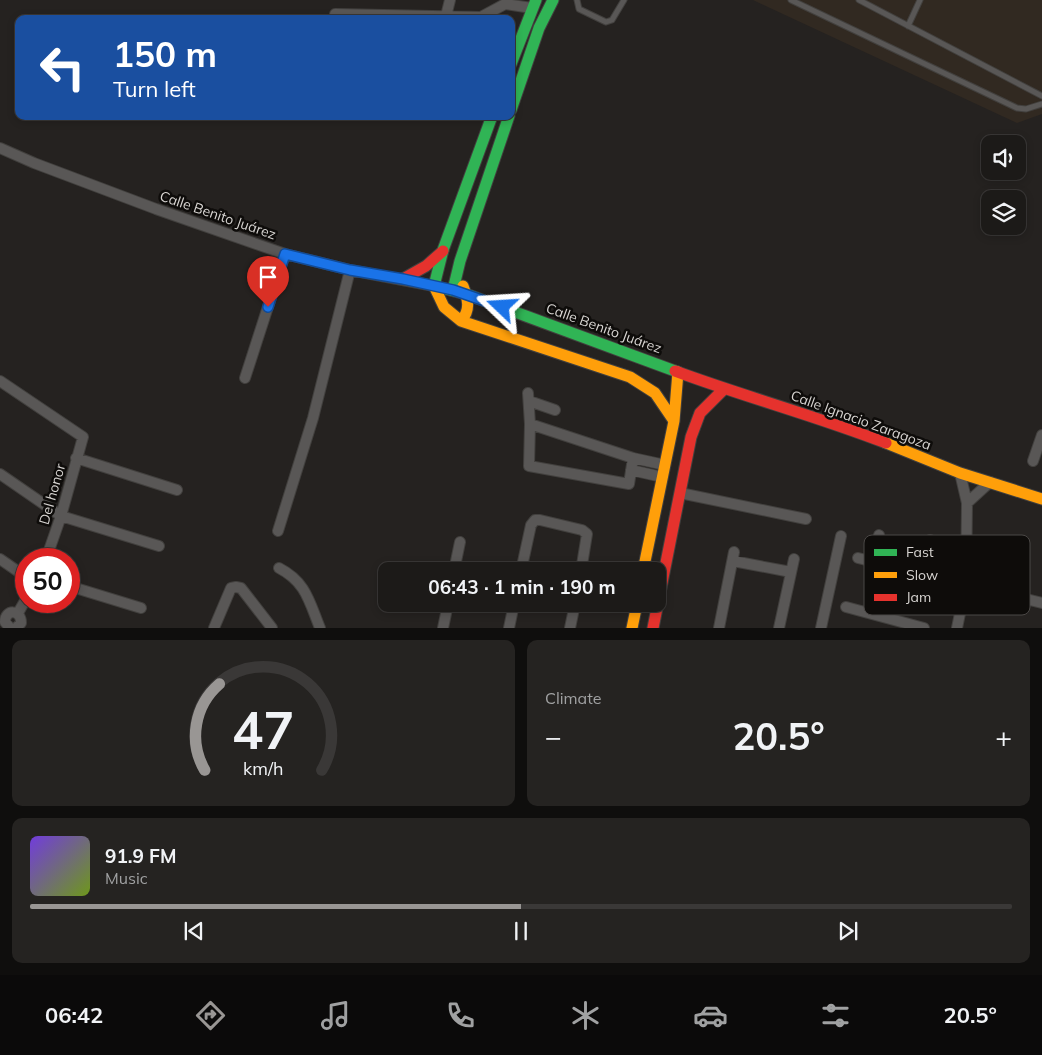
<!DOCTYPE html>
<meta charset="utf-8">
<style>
:root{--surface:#1c1a18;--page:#252321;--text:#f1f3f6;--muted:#a0a1a2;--line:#3a3837;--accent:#999694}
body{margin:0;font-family:Mulish,sans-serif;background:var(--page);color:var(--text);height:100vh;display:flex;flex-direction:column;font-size:19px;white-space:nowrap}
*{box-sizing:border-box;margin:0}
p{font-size:16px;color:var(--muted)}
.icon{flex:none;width:28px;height:28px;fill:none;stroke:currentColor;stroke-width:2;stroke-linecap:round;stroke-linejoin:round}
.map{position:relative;height:628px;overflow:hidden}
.drawer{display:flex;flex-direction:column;gap:12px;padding:12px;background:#0f0e0d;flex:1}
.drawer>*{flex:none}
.guide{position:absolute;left:15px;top:15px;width:500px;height:105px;border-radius:10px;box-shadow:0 2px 8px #0003,0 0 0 1px var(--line);background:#1a4fa0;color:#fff;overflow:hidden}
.fabs{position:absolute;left:981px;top:135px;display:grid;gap:10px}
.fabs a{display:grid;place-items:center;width:45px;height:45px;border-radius:10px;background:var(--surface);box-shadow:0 2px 8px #0003,0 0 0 1px var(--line);font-size:25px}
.speed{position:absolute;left:15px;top:548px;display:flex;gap:10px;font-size:25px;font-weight:700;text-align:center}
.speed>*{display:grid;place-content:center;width:65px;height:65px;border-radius:50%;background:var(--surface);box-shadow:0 2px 8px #0003,0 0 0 1px var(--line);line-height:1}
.speed .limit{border:8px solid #d22;background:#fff;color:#111}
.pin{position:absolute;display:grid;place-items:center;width:42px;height:42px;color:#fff;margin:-51px -21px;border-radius:50% 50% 50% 0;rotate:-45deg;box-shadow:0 0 5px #0007}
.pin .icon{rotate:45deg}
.me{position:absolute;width:55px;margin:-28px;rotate:290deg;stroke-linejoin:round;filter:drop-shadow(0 0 4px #0008)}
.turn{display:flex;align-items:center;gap:18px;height:105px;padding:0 15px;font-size:22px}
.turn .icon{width:65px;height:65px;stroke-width:2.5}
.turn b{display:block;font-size:35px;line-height:42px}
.big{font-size:38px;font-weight:700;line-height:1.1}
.drawer .widget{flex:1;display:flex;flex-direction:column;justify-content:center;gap:8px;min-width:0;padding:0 18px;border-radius:10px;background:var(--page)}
.drawer .dial{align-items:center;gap:0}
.dial svg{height:130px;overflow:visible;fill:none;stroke:var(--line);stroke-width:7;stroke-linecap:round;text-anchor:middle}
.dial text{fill:var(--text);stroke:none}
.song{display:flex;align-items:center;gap:15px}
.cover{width:60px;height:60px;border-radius:8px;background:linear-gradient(135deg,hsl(260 70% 55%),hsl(80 70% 35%))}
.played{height:5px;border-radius:2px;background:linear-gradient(90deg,var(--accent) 50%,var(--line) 50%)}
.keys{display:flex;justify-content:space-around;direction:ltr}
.heat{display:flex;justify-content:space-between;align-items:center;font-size:28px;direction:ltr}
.drawer .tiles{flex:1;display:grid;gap:12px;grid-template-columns:1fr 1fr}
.widget:last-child{grid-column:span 2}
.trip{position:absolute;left:378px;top:562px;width:288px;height:50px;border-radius:10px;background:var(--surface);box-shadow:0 2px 8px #0003,0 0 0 1px var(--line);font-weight:700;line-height:50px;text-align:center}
.tabs{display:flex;height:80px;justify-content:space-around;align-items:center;background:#0b0a0a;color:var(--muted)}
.tabs .icon{width:35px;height:35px}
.tabs .current{color:var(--accent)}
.tabs b{font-size:22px;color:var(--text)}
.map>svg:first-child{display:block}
.built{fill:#312921}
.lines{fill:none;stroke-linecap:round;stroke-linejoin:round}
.lane-casing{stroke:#42403e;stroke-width:7}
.street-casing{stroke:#42403e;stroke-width:12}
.fast-casing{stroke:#42403e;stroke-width:13}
.slow-casing{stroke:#42403e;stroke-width:13}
.jam-casing{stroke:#42403e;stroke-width:13}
.lane{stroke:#595756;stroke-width:5}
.street{stroke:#595756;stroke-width:10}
.fast{stroke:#30b455;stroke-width:11}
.slow{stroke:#ff9f0a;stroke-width:11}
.jam{stroke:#e5322d;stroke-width:11}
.route-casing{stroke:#114b97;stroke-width:12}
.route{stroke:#1a73e8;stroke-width:9}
.labels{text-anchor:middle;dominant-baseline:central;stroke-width:5;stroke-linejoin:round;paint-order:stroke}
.street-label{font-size:14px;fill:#d8d5d2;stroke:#0e0c0a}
.key{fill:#0e0c0a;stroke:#4b4846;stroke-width:1}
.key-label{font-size:14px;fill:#d8d5d2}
</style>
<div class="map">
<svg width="1042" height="628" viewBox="0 0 1042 628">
<rect width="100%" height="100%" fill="#252220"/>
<path class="built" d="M753 0H1042V114L1017 123Z"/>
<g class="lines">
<g class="lane-casing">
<path id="lane" d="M577 0 579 9 606 22 612 20 624 0
M791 0 1017 108 1026 109 1042 104
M859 0 1042 96
M908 26 920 0"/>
</g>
<g class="street-casing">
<path id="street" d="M335 14 481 17 505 4 532 8
M446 16 450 0
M0 148 34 163 156 209 285 254 350 270 434 286
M245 378 285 254
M0 381 83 437 61 516 46 559
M528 393 530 424 529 466 629 484 633 458
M529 401 555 410
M530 424 633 458 665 465
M76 458 177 490
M1033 461 1042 435
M631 470 662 477
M0 474 61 516 159 546
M680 493 806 519
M967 503 990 482
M278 531 313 418 350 270
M858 558 1042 603
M0 559 26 577
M733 561 791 572
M873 561 879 535
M279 568C306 582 309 601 320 628
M454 571 460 542
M521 571 531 525 535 520H540L582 530 587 534 581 571
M924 573 930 540
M69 586 141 608
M846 607 924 628
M18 613 26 599
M10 628 5 622C5 609 21 609 21 623L16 628
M214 628 231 588 236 587 241 588 272 628
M443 628 448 604
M509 628 514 604
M570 628 575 604
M719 628 734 552
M779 628 794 559
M821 628 841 536
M957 628 966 584 967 503 960 473"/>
</g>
<g class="fast-casing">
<path id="fast" d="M511 64 536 0
M511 110 539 28 553 0
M434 286 466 294 675 371
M434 286 443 250 492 116
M453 290 460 261 509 116"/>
</g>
<g class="slow-casing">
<path id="slow" d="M434 286 444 307 461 321 630 377 655 393 674 421
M461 321C471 310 468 299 463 286
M886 443 960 473 1042 499
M643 571 674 421 678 372
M632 628 637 604"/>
</g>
<g class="jam-casing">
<path id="jam" d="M403 279 426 266 443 251
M675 371C745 397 817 416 886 443
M653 628 691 437 700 413 724 389"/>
</g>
<use href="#lane" class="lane"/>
<use href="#street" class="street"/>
<use href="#fast" class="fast"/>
<use href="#slow" class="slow"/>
<use href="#jam" class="jam"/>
</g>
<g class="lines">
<g class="route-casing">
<path id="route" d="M268 307 285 254 350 270 403 279 453 290 502 307"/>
</g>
<use href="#route" class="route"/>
</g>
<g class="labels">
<g class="street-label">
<text transform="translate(218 215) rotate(19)">Calle Benito Juárez</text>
<text transform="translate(604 328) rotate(20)">Calle Benito Juárez</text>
<text transform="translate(861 420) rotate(20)">Calle Ignacio Zaragoza</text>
<text transform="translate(52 494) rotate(-74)">Del honor</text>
</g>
</g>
<rect x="864" y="535" width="166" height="80" rx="8" class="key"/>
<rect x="874" y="549" width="23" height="7" fill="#30b455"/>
<rect x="874" y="572" width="23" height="6" fill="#ff9f0a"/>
<rect x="874" y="594" width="23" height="7" fill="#e5322d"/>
<g class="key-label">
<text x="906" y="557">Fast</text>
<text x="906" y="580">Slow</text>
<text x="906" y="602">Jam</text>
</g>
</svg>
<div class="fabs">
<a><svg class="icon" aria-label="sound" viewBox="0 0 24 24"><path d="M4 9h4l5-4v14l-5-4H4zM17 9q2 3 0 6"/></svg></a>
<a><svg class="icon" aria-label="layers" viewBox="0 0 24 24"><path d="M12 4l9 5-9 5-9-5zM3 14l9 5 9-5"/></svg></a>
</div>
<div class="speed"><div class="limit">50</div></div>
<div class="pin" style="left:268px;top:307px;background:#d93025"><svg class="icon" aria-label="arrive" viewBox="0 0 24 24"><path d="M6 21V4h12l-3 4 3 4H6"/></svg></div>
<svg class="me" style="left:502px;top:307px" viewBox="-20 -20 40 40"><path d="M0-17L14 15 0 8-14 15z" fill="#1a73e8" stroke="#fff" stroke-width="4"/></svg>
<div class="trip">06:43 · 1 min · 190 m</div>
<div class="guide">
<div class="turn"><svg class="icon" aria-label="left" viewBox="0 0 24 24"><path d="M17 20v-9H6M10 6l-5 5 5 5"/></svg><div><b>150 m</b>Turn left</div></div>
</div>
</div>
<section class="drawer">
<div class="tiles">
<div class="widget dial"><svg viewBox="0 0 100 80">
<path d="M14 69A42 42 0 1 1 86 69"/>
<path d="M14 69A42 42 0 0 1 23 16" stroke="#999694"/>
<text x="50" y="56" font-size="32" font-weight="700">47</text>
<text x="50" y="72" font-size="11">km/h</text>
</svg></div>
<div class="widget"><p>Climate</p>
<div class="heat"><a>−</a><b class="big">20.5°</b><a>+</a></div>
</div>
<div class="widget">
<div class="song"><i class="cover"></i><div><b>91.9 FM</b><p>Music</p></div></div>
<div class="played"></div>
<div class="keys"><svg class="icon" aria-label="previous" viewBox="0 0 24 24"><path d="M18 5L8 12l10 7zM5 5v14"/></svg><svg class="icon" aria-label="pause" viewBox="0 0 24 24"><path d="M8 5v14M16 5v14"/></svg><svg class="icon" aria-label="next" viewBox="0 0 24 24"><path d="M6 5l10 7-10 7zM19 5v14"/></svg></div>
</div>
</div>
</section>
<nav class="tabs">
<b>06:42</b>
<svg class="icon current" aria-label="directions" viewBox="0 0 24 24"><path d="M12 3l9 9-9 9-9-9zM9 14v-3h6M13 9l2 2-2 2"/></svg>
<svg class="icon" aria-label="music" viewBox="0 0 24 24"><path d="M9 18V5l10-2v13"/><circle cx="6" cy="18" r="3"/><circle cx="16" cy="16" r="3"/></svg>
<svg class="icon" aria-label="phone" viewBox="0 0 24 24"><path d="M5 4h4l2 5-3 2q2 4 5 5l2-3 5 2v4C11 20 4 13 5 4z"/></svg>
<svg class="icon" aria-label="climate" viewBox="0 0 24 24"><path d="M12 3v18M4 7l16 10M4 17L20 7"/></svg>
<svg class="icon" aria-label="car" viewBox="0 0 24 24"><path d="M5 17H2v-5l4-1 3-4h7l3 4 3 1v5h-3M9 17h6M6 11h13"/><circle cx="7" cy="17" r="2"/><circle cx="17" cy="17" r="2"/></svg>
<svg class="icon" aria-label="filters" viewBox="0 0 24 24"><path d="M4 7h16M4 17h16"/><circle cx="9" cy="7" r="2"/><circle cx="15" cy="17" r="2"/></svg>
<b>20.5°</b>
</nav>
